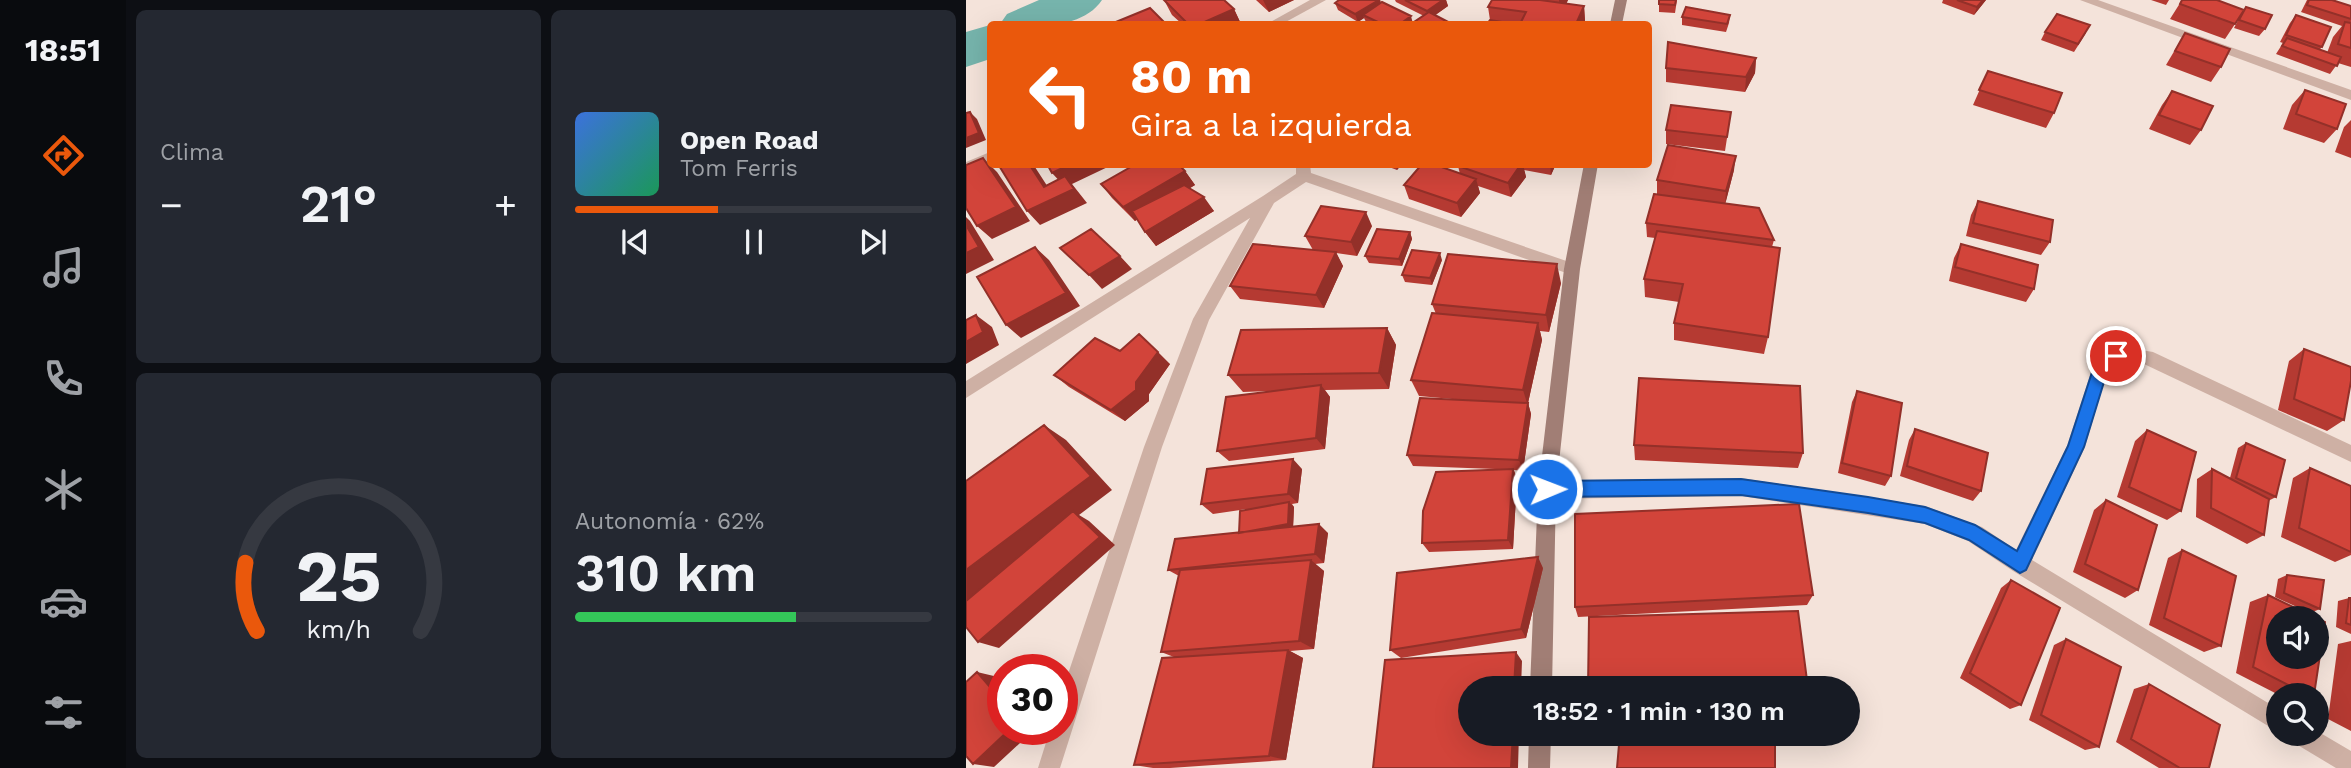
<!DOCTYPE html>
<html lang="es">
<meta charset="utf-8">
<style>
:root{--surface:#171b24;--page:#242831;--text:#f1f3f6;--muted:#9ea1a6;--line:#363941;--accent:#ea580c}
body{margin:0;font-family:"Work Sans",sans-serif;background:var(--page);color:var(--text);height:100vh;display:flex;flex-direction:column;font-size:26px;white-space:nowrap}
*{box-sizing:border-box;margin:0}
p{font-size:23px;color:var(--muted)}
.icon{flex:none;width:38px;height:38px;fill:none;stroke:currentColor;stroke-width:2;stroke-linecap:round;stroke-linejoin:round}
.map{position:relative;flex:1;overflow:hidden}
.panel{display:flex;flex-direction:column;gap:10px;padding:10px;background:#0d0f14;width:840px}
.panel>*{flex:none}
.top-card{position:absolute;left:21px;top:21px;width:665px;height:147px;border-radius:7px;box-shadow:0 7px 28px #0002;background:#ea580c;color:#fff;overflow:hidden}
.buttons{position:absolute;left:1300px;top:606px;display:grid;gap:14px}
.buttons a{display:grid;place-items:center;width:63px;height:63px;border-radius:50%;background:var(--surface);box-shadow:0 7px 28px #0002;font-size:35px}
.speed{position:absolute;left:21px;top:654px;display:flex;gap:14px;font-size:35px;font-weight:700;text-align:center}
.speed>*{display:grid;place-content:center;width:91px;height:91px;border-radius:50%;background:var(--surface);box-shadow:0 7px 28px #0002;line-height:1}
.speed .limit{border:10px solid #d22;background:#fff;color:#111}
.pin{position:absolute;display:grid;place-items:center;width:60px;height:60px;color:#fff;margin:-30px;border:4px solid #fff;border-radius:50%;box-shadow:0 2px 7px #0007}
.me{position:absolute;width:77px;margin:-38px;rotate:89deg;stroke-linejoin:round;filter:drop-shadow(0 0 5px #0008)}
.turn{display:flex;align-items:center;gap:24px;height:147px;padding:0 28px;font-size:32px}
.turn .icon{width:91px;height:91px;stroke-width:2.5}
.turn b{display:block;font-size:49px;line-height:60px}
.big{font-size:52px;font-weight:600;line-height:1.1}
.panel .tile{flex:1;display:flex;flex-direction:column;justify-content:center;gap:10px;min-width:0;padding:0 24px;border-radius:10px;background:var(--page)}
.panel .dial{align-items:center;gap:0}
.dial svg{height:182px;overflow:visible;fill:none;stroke:var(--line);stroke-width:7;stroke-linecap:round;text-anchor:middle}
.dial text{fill:var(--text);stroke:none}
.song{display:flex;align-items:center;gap:21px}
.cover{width:84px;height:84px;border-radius:10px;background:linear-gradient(135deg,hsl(220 70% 55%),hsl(150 70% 35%))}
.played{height:7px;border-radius:4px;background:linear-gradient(90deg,var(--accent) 40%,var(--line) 40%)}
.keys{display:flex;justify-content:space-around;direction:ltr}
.heat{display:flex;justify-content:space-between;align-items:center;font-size:38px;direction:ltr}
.charge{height:10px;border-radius:5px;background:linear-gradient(90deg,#34c759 62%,var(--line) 0)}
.panel .tiles{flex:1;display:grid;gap:10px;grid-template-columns:repeat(2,1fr)}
.trip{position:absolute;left:492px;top:676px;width:402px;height:70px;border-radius:35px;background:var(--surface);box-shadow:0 7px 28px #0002;font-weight:600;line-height:70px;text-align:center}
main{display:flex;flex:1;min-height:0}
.menu{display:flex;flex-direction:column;width:126px;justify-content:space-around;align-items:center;background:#090b0e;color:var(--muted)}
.menu .icon{width:49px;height:49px}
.menu .on{color:var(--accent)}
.menu b{font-size:32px;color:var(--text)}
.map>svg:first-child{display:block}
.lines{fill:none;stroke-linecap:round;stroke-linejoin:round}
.river{fill:#76b4ac;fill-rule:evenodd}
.street{fill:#ceb0a4;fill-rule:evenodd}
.secondary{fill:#a17e75;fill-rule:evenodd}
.wall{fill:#b53a32}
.shaded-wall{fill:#933029}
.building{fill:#d2443a;stroke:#933029;stroke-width:2}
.route{fill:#1a73e8;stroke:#114b97;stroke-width:2}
</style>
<main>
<nav class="menu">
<b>18:51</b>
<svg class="icon on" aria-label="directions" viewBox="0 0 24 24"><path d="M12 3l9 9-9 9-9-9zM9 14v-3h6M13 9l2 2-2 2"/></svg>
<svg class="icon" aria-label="music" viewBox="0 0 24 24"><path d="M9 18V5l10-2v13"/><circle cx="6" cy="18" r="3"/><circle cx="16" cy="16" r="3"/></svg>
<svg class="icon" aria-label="phone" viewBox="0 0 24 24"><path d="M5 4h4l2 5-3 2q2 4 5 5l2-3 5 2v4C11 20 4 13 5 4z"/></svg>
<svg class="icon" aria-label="climate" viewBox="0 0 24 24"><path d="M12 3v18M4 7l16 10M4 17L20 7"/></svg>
<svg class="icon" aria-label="car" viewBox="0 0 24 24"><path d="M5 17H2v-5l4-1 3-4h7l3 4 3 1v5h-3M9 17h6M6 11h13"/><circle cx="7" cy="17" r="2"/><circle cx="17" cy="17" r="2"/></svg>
<svg class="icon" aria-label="filters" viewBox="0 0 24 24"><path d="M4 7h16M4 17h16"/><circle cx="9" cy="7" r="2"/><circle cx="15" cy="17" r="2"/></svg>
</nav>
<section class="panel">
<div class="tiles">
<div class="tile"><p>Clima</p>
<div class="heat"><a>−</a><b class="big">21°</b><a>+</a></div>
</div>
<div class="tile">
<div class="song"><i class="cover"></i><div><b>Open Road</b><p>Tom Ferris</p></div></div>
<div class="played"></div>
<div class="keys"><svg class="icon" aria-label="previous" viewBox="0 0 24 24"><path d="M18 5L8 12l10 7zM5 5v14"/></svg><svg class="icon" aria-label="pause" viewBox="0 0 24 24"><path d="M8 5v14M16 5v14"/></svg><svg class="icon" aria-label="next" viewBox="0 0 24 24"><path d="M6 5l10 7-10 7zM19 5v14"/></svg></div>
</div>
<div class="tile dial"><svg viewBox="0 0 100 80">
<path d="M14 69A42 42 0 1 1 86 69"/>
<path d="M14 69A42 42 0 0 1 9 39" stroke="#ea580c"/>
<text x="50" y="56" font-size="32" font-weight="700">25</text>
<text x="50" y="72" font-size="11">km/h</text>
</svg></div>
<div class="tile"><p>Autonomía · 62%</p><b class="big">310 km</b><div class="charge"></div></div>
</div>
</section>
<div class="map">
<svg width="1385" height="768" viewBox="0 0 1385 768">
<rect width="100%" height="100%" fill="#f4e3da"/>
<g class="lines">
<path class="river" d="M73 0H136C116 30 67 27 34 24L41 14Z
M24 25V59L0 67V32Z"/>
<path class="street" d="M344 0H360L316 24H301Z
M1114 0H1132L1385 90V100Z
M24 152V163L0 173V162Z
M330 164H344L345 173 612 265 614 269 606 275 340 182 308 203 243 320 196 447 94 768H72L84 730H96V692L178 447 227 319 284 218 0 398V381L297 196 330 174Z
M1163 348 1187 352 1385 445V462L1178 364 1157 363 1142 369 1119 447 1066 560 1312 709V732L1047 571 1002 541 959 524 775 496 581 499 574 496 572 490 574 484 581 481 775 478 959 506 1016 527 1050 550 1101 446 1129 360 1140 353Z
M1351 731 1385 751V768H1370L1325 741 1322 733H1351Z"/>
<path class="secondary" d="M649 0H661L656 24H644Z
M618 164H632L614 269 590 490 586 688H564L572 490 598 269Z
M563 733H585L584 768H562Z"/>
</g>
<path class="wall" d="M198 0 268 9 275 24H216L206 15Z
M290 0H328L303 12Z
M429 0H480L482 6 469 15 486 24H404L400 22 398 18 392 22 372 10 369 3 415 2 447 23 458 16 430 2Z
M526 0H602L600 4 618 6 619 21 618 24H521L524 20 522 7Z
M711 0 709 13 693 12V4Z
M977 0H1020L1008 15 976 3Z
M1185 0H1203L1200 5Z
M1216 0 1269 24 1259 39 1204 19Z
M1341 0H1366L1385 6V67L1372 63 1364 74 1310 54 1317 43 1314 42 1324 23 1330 15 1356 47 1353 50 1361 53 1367 37 1376 26 1335 12Z
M764 15 763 23 760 32 716 25V17Z
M1275 15 1299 29 1293 36 1268 28Z
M1079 32 1120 33 1108 52 1075 40Z
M1219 33 1255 67 1245 82 1200 65Z
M790 58 789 73 779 92 700 82V68Z
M1022 71 1088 113 1080 128 1007 105Z
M1339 90 1371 129 1358 143 1317 129 1326 105Z
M1206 91 1235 130 1224 145 1183 129 1196 105Z
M765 112 759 151 700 144V130Z
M1385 120V158L1369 152 1378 127Z
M415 164H436L431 170Z
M493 164H590L585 175 558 170 560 177 545 197 512 186 514 193 495 217 443 199 438 185 494 174 492 166Z
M768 170 759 204 808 240 806 247 802 337 798 354 708 340V323L713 302 679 297 678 279 689 238 681 237 680 223 710 197 691 194V180Z
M219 171 229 185 224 188 248 211 190 246 179 232 171 219 169 221 146 198 135 184Z
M1012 201 1084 242 1075 255 1000 236 1005 215Z
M406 226 391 256 370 253 377 266 358 308 274 299 264 286 347 250 339 236Z
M444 232 446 239 436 266 403 263 399 256Z
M995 244 1068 289 1060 302 983 281 988 258Z
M476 260 466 285 439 282 436 275Z
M595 283 583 332 574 331 576 340 562 403 565 414 557 471 548 470 551 479 547 549 463 552 456 543 529 469 447 466 441 455 486 399 453 396 445 380 470 314 466 304Z
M421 328 430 345 423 389 359 390 364 397 359 449 263 461 251 451 305 391 277 392 262 375Z
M1338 349 1378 420 1361 431 1312 410 1323 361Z
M154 351 204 364 183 394V401L159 421 103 387 88 375Z
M891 391 925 476 919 486 872 473 886 402Z
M949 429 1015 491 1007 501 934 476 943 440Z
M1181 430 1215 511 1201 520 1151 497 1169 441Z
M1280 443 1310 497 1302 501 1298 535 1281 544 1230 517 1231 479 1246 469 1264 478 1272 448Z
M668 445 837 453 832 468 669 460Z
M1344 468 1385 486V555L1369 562 1315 537 1327 478Z
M336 469 332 503 326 504 328 507 327 527 362 533 358 563 349 564 358 571 348 649 324 651 337 658 320 760 204 768H187L168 765 208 657 195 652 213 576 202 570 273 533 281 509 247 514 235 504Z
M1140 500 1172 590 1159 598 1107 572 1128 510Z
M1216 550 1255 646 1238 652 1183 625 1202 558Z
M577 568 560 638 435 658 424 650Z
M1321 575 1354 609 1344 613 1309 597 1312 579Z
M1045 580 1055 705 1044 709 994 678 1035 588Z
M847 595 841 605 612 617 609 607Z
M1302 595 1348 695H1313L1270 673 1284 602Z
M1383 598H1385V634L1370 627 1372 601Z
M1100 639 1133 747 1119 750 1063 720 1088 645Z
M1385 641V731L1362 719 1372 644Z
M1183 684 1243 768H1193L1150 742 1168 689Z"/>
<path class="shaded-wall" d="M297 0H328L303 12Z
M413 0H414L417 7 397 15 398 18 392 22 389 14Z
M477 0H480L482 6 464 19 461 11Z
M593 0H602L595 14Z
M1017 0H1020L1008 15 1011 7Z
M618 6 619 21 618 24H610Z
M268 9 275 24H234Z
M445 16 447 24H434Z
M790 58 789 73 779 92 780 77Z
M4 112 11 119 20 140 0 148V138Z
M770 156 768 170 759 205 760 191Z
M17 158 31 172 64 221 26 239 11 226Z
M63 164H67L89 198 99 187 86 173 105 164H148L106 184 121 203 74 225 61 211 78 187Z
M429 164H436L431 170Z
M555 164H557L560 177 545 197 542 183Z
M584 164H590L585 175Z
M219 171 229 185 169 221 157 207Z
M510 179 514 193 495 217 491 203Z
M238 197 248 211 190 246 179 232Z
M400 212 406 226 391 256 385 242Z
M0 217 4 221 28 260 0 274Z
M444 232 446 239 436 266 433 259Z
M69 247 83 260 114 306 55 338 40 325Z
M370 252 377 266 358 308 350 295Z
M474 253 476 260 466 285 464 278Z
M154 256 166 269 136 289 123 275Z
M591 264 595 283 583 332 580 315Z
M10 315 26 327 33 345 0 364V342Z
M572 323 576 340 562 403 565 414 557 471 553 460 562 406 557 390Z
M421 328 430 345 423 389 413 373Z
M192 352 204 364 183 394V401L159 421 145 410Z
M355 385 364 397 359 449 350 438Z
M78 425 100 440 146 490 113 515 123 521 149 545 33 648 12 642 0 602V570Z
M327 459 336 469 332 503 322 494Z
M547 469 551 479 547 549 542 540Z
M323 502 328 507 327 529 273 533Z
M353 524 362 533 358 563 349 554Z
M572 557 577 568 560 638 555 629Z
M345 560 358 571 348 649 333 641Z
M322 650 337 658 320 760 303 756Z
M550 652 556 661 555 688H548Z
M11 672 32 677 37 683V702Z
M43 730H68L28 767 7 764Z
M547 733H553L552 768H545Z"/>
<path class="building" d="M198 0H258L268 9 234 24H222Z
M373 0H413L389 14 369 3Z
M439 0H477L461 11Z
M526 0H574L618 6 610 24H574L555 22 560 12 522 7Z
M693 0H710L709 5 693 4Z
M991 0H1017L1011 7Z
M1216 0H1251L1278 10 1269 24 1214 4Z
M1343 0H1366L1385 6V19L1341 5Z
M416 2 445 16 434 24H416L397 15Z
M720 7 764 15 761 24 716 17Z
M1280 7 1306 15 1299 29 1273 20Z
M184 8 200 24H145Z
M463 12 486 24H445Z
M1091 14 1124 25 1112 44 1079 32Z
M1330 15 1365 27 1356 47 1320 35Z
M524 20 548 24H521Z
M1379 22 1385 23V48L1372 44Z
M1219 33 1264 49 1255 67 1209 51Z
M1321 38 1375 57 1371 66 1316 46Z
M702 42 790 58 780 77 700 68Z
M1022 71 1096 93 1088 113 1013 90Z
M1339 90 1380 104 1371 129 1330 114Z
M1206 91 1247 106 1235 130 1193 115Z
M705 105 765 112 761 137 700 130Z
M4 112 13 133 0 138V113Z
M702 145 770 156 760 191 691 180Z
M17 158 50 207 11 226 0 208V165Z
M32 164H63L78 187 99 176 108 189 61 211Z
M81 164H105L86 173Z
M170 164H212L219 171 157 207 135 184Z
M456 164H467L510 179 491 203 438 185Z
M493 164H555L542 183 492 166Z
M218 185 238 197 179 232 166 211Z
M688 194 793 208 808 240 680 223Z
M1012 201 1087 220 1084 242 1007 223Z
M355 206 400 212 385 242 339 236Z
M0 225 13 247 0 253Z
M125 229 154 256 123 275 94 248Z
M411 229 444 232 433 259 399 256Z
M691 231 814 248 802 337 708 323 717 284 678 279Z
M287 244 370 252 350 295 264 286Z
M995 244 1072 265 1068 289 989 267Z
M69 247 100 293 40 325 11 277Z
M446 250 474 253 464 278 436 275Z
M482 254 591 264 580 315 466 304Z
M466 313 572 323 557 390 445 380Z
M10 315 17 332 0 342V320Z
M421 328 413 373 262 375 275 330Z
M173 334 192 352 170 382V390L145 410 88 375 129 338 154 351Z
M1338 349 1385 367V381L1378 420 1328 399Z
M673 378 834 386 837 453 668 445Z
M355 385 350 438 251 451 260 397Z
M891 391 936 403 925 476 876 463Z
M454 398 562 403 553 460 441 455Z
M78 425 125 476 0 570V481Z
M949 429 1022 453 1015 491 941 466Z
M1181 430 1230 452 1215 511 1163 487Z
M1280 443 1319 460 1310 497 1270 478Z
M327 459 322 494 235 504 241 469Z
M1344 468 1385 486V552L1333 528Z
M547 469 542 540 456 543 457 511 470 472Z
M1246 469 1303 499 1298 535 1245 508Z
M1140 500 1191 525 1172 590 1119 564Z
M323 502 322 524 273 533 274 511Z
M833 504 847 595 609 607V514Z
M107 511 134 537 12 642 0 627V601Z
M353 524 349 554 202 570 209 539Z
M1216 550 1270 576 1255 646 1198 618Z
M572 557 555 629 424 650 431 573Z
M345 560 333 641 195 652 214 570Z
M1321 575 1358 580 1354 609 1318 593Z
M1045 580 1094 608 1055 705 1004 673Z
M1302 595 1350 618H1312V656H1351V618L1359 622 1348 695H1342L1287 667Z
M1383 598H1385V625L1380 623Z
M832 611 842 688H622L623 617Z
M1100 639 1155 667 1133 747 1075 715Z
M322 650 303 756 168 765 196 658Z
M550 652 548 688H504V733H547L545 768H407L419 660Z
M11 672 37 702V730H43L7 764 0 756V682Z
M1183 684 1254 725 1243 768H1214L1165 739Z
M654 733H719L809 738V768H651Z"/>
<path class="route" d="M1150 349 1158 356 1156 361 1142 369 1118 447 1060 570 1054 573 1003 540 959 523 902 513 775 495 581 497 575 495 572 489 575 484 581 481 775 479 902 497 959 507 1009 525 1051 551 1102 446 1130 360Z"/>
</svg>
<div class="buttons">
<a><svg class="icon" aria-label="sound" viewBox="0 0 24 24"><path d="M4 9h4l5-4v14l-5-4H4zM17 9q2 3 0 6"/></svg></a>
<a><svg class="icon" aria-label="search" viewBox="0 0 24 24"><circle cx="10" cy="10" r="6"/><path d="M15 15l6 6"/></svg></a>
</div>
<div class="speed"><div class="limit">30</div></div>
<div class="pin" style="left:1150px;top:356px;background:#d93025"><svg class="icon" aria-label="arrive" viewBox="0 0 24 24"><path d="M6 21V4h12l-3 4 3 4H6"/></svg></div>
<svg class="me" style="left:581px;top:489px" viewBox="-20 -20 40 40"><circle r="17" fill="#1a73e8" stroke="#fff" stroke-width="3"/><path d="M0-11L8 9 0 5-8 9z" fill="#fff"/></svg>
<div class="trip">18:52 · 1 min · 130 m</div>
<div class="top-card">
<div class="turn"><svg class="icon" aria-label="left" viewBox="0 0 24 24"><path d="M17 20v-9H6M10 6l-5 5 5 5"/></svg><div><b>80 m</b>Gira a la izquierda</div></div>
</div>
</div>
</main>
